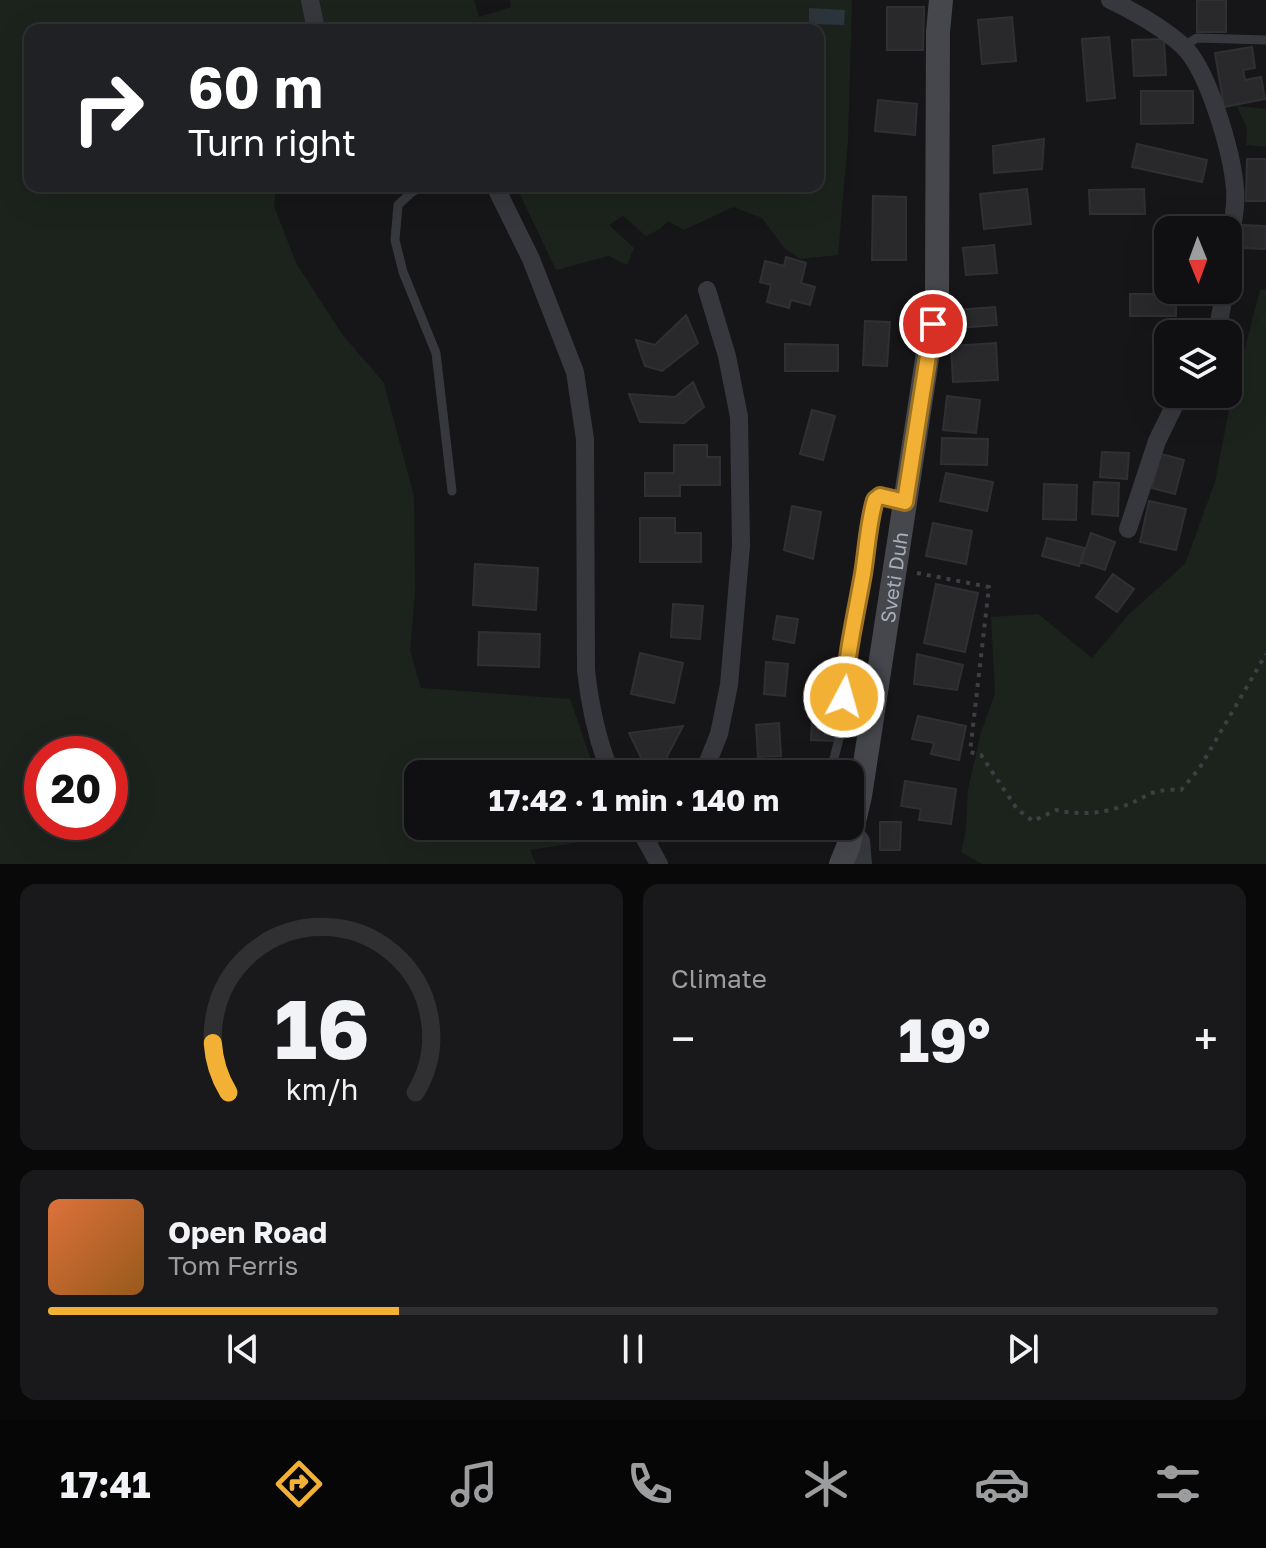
<!DOCTYPE html>
<meta charset="utf-8">
<style>
:root{--surface:#101012;--page:#19191b;--text:#f1f3f6;--muted:#9c9d9f;--line:#303032;--accent:#f2b134}
body{margin:0;font-family:"Golos Text",sans-serif;background:var(--page);color:var(--text);height:100vh;display:flex;flex-direction:column;font-size:30px;white-space:nowrap}
*{box-sizing:border-box;margin:0}
p{font-size:26px;color:var(--muted)}
.icon{flex:none;width:44px;height:44px;fill:none;stroke:currentColor;stroke-width:2;stroke-linecap:round;stroke-linejoin:round}
.map{position:relative;height:864px;overflow:hidden}
.side{display:flex;flex-direction:column;gap:20px;padding:20px;background:#09090a;flex:1}
.side>*{flex:none}
.hud{position:absolute;left:24px;top:24px;width:800px;height:168px;border-radius:16px;box-shadow:0 8px 32px #0002,0 0 0 2px var(--line);background:#202124;color:#fff;overflow:hidden}
.needle{width:52px;rotate:179deg}
.fabs{position:absolute;left:1154px;top:216px;display:grid;gap:16px}
.fabs a{display:grid;place-items:center;width:88px;height:88px;border-radius:16px;background:var(--surface);box-shadow:0 8px 32px #0002,0 0 0 2px var(--line);font-size:40px}
.speed{position:absolute;left:24px;top:736px;display:flex;gap:16px;font-size:40px;font-weight:700;text-align:center}
.speed>*{display:grid;place-content:center;width:104px;height:104px;border-radius:50%;background:var(--surface);box-shadow:0 8px 32px #0002,0 0 0 2px var(--line);line-height:1}
.speed .limit{border:12px solid #d22;background:#fff;color:#111}
.pin{position:absolute;display:grid;place-items:center;width:68px;height:68px;color:#fff;margin:-34px;border:4px solid #fff;border-radius:50%;box-shadow:0 2px 8px #0007}
.me{position:absolute;width:88px;margin:-44px;rotate:6deg;stroke-linejoin:round;filter:drop-shadow(0 0 6px #0008)}
.turn{display:flex;align-items:center;gap:28px;height:168px;padding:0 32px;font-size:36px}
.turn .icon{width:104px;height:104px;stroke-width:2.5}
.turn b{display:block;font-size:56px;line-height:68px}
.big{font-size:60px;font-weight:700;line-height:1.1}
.side .card{flex:1;display:flex;flex-direction:column;justify-content:center;gap:12px;min-width:0;padding:0 28px;border-radius:16px;background:var(--page)}
.side .dial{align-items:center;gap:0}
.dial svg{height:208px;overflow:visible;fill:none;stroke:var(--line);stroke-width:7;stroke-linecap:round;text-anchor:middle}
.dial text{fill:var(--text);stroke:none}
.song{display:flex;align-items:center;gap:24px}
.cover{width:96px;height:96px;border-radius:12px;background:linear-gradient(135deg,hsl(20 70% 55%),hsl(30 70% 35%))}
.played{height:8px;border-radius:4px;background:linear-gradient(90deg,var(--accent) 30%,var(--line) 30%)}
.keys{display:flex;justify-content:space-around;direction:ltr}
.heat{display:flex;justify-content:space-between;align-items:center;font-size:44px;direction:ltr}
.side .tiles{flex:1;display:grid;gap:20px;grid-template-columns:1fr 1fr}
.card:last-child{grid-column:span 2}
.trip{position:absolute;left:404px;top:760px;width:460px;height:80px;border-radius:16px;background:var(--surface);box-shadow:0 8px 32px #0002,0 0 0 2px var(--line);font-weight:700;line-height:80px;text-align:center}
.tab-bar{display:flex;height:128px;justify-content:space-around;align-items:center;background:#060607;color:var(--muted)}
.tab-bar .icon{width:56px;height:56px}
.tab-bar .on{color:var(--accent)}
.tab-bar b{font-size:36px;color:var(--text)}
.map>svg:first-child{display:block}
.green{fill:#1c231d;fill-rule:evenodd}
.water{fill:#2c353c}
.building{fill:#29292c;stroke:#303034;stroke-width:2}
.lines{fill:none;stroke-linecap:round;stroke-linejoin:round}
.path{stroke:#3d3f44;stroke-width:4;stroke-dasharray:4 6;stroke-linecap:butt}
.service{stroke:#37383d;stroke-width:9}
.minor{stroke:#37383d;stroke-width:18}
.secondary{stroke:#45474d;stroke-width:24}
.route-casing{stroke:#9d7322;stroke-width:20}
.route{stroke:#f2b134;stroke-width:14}
.labels{text-anchor:middle;dominant-baseline:central;stroke-width:8;stroke-linejoin:round;paint-order:stroke}
.street-label{font-size:20px;fill:#a8adb8;stroke:#111113}
</style>
<div class="map">
<svg width="1266" height="864" viewBox="0 0 1266 864">
<rect width="100%" height="100%" fill="#161618"/>
<path class="green" d="M0 0H474L479 17 511 7 510 0H852L848 140 838 255 800 259 784 248 762 218 733 207 684 230 668 221 660 229 646 236 623 216 609 225 634 248 627 265 609 256 556 270 516 186H818V30H30V186H276L274 206 296 263 342 334 384 383 414 497 415 592 410 651 421 688 570 699 596 774H418V826H614L617 836 530 850 536 864H0ZM42 754H110V822H42Z
M1237 106 1266 109V147L1246 145 1247 128Z
M1266 289V864H982L961 852 966 829 968 789 981 733 995 693 991 617 1038 614 1092 658 1128 615 1185 564 1215 482 1230 405 1260 290Z"/>
<path class="water" d="M809 8 845 10 844 25 809 24Z"/>
<path class="building" d="M1197 0H1226V32H1197Z
M887 7H924L923 50H887Z
M1012 17 1016 61 982 64 978 20Z
M1109 37 1115 98 1087 101 1082 39Z
M1164 39 1166 75 1134 76 1132 40Z
M1252 47 1255 68 1243 70 1245 80 1261 77 1265 99 1224 107 1215 53Z
M1141 91H1193V123L1141 124Z
M878 100 917 104 915 135 875 131Z
M1044 139 1042 169 994 173 993 146Z
M1137 144 1207 160 1202 182 1132 167Z
M1247 159H1266V201H1246Z
M1027 189 1031 224 984 229 980 194Z
M1144 189 1145 214H1090L1089 190Z
M873 196 906 197V260H872Z
M1242 225 1266 226V249L1241 248Z
M994 245 997 273 966 275 963 248Z
M786 257 806 263 801 283 815 287 810 305 791 300 789 308 767 302 771 285 760 282 765 261 784 266Z
M1130 294H1176V316H1130Z
M995 307 997 325 958 328 956 310Z
M686 315 698 343 662 371 645 366 636 340 655 345Z
M865 321 890 322 887 366 863 365Z
M996 343 998 380 953 382 951 346Z
M785 344 838 345V371H785Z
M1168 352V387L1160 388 1155 354Z
M693 382 704 407 684 423 640 422 629 394 675 397Z
M947 396 980 400 976 433 943 430Z
M812 410 835 416 823 460 800 454Z
M942 438 988 439 987 465 941 464Z
M674 445H707V457H720V485H680V496H645V473H674Z
M1102 452 1129 453 1127 479 1100 477Z
M1161 454 1184 460 1175 494 1152 488Z
M946 473 993 482 987 511 940 501Z
M1094 482 1119 483 1118 516 1092 514Z
M1044 484 1077 485 1076 520 1043 519Z
M1149 501 1186 509 1176 550 1140 542Z
M792 506 821 512 813 559 784 550Z
M640 518H675V533H701V562H640Z
M933 523 972 531 966 564 926 556Z
M1091 533 1115 542 1105 570 1081 562Z
M1047 538 1084 548 1079 566 1042 556Z
M475 564 538 568 536 610 473 605Z
M1113 574 1134 589 1117 612 1096 597Z
M936 584 978 593 965 652 924 643Z
M673 604 703 606 700 639 671 637Z
M777 616 798 619 794 643 773 639Z
M479 632 540 634 539 667 478 665Z
M640 653 683 663 674 703 631 694Z
M917 654 963 665 957 690 914 684Z
M766 662 788 664 785 696 764 694Z
M813 703 839 705 837 741 811 740Z
M918 716 966 726 959 760 931 754 934 743 912 739Z
M779 723 781 756 758 757 756 725Z
M683 726 658 774H649L629 733Z
M905 781 956 789 951 824 919 820 921 809 901 806Z
M880 822H901L900 850H880Z"/>
<g class="lines">
<path class="path" d="M917 573 989 587 970 752 981 755 1017 809 1033 821 1056 810C1076 815 1099 814 1120 807 1149 799 1145 788 1181 790L1199 769 1266 654"/>
<path class="service" d="M1183 46 1197 38 1266 40
M424 186 412 192 398 205 395 240 403 272 436 353 452 491
M830 774 844 719 845 675 875 500 880 496 903 502"/>
<path class="minor" d="M310 0 316 30
M1110 0C1135 12 1162 27 1183 46 1209 71 1232 153 1235 189 1237 209 1231 230 1228 250
M495 186 531 259 575 372 585 439 586 670C590 707 597 740 611 774
M1214 334 1219 322 1225 290
M1128 529 1157 441 1180 394
M703 774 719 734 729 685 741 546 739 417 727 356 707 290
M638 826 659 864
M853 830 861 841 863 864
M646 841 664 826"/>
<path class="secondary" id="s1" d="M841 864 848 847 860 796 937 294 938 32 941 0"/>
</g>
<g class="lines">
<g class="route-casing">
<path id="route" d="M844 697C846 656 856 614 863 574 867 549 868 524 875 500L880 496 905 502 933 324"/>
</g>
<use href="#route" class="route"/>
</g>
<g class="labels">
<g class="street-label">
<text stroke="none"><textPath href="#s1" startOffset="292">Sveti Duh</textPath></text>
</g>
</g>
</svg>
<div class="fabs">
<a><svg class="needle" viewBox="-14 -14 28 28"><path d="M0-13l5 13h-10z" fill="#e53935"/><path d="M0 13l5-13h-10z" fill="#9c9d9f"/></svg></a>
<a><svg class="icon" aria-label="layers" viewBox="0 0 24 24"><path d="M12 4l9 5-9 5-9-5zM3 14l9 5 9-5"/></svg></a>
</div>
<div class="speed"><div class="limit">20</div></div>
<div class="pin" style="left:933px;top:324px;background:#d93025"><svg class="icon" aria-label="arrive" viewBox="0 0 24 24"><path d="M6 21V4h12l-3 4 3 4H6"/></svg></div>
<svg class="me" style="left:844px;top:697px" viewBox="-20 -20 40 40"><circle r="17" fill="#f2b134" stroke="#fff" stroke-width="3"/><path d="M0-11L8 9 0 5-8 9z" fill="#fff"/></svg>
<div class="trip">17:42 · 1 min · 140 m</div>
<div class="hud">
<div class="turn"><svg class="icon" aria-label="right" viewBox="0 0 24 24"><path d="M7 20v-9h11M14 6l5 5-5 5"/></svg><div><b>60 m</b>Turn right</div></div>
</div>
</div>
<section class="side">
<div class="tiles">
<div class="card dial"><svg viewBox="0 0 100 80">
<path d="M14 69A42 42 0 1 1 86 69"/>
<path d="M14 69A42 42 0 0 1 8 50" stroke="#f2b134"/>
<text x="50" y="56" font-size="32" font-weight="700">16</text>
<text x="50" y="72" font-size="11">km/h</text>
</svg></div>
<div class="card"><p>Climate</p>
<div class="heat"><a>−</a><b class="big">19°</b><a>+</a></div>
</div>
<div class="card">
<div class="song"><i class="cover"></i><div><b>Open Road</b><p>Tom Ferris</p></div></div>
<div class="played"></div>
<div class="keys"><svg class="icon" aria-label="previous" viewBox="0 0 24 24"><path d="M18 5L8 12l10 7zM5 5v14"/></svg><svg class="icon" aria-label="pause" viewBox="0 0 24 24"><path d="M8 5v14M16 5v14"/></svg><svg class="icon" aria-label="next" viewBox="0 0 24 24"><path d="M6 5l10 7-10 7zM19 5v14"/></svg></div>
</div>
</div>
</section>
<nav class="tab-bar">
<b>17:41</b>
<svg class="icon on" aria-label="directions" viewBox="0 0 24 24"><path d="M12 3l9 9-9 9-9-9zM9 14v-3h6M13 9l2 2-2 2"/></svg>
<svg class="icon" aria-label="music" viewBox="0 0 24 24"><path d="M9 18V5l10-2v13"/><circle cx="6" cy="18" r="3"/><circle cx="16" cy="16" r="3"/></svg>
<svg class="icon" aria-label="phone" viewBox="0 0 24 24"><path d="M5 4h4l2 5-3 2q2 4 5 5l2-3 5 2v4C11 20 4 13 5 4z"/></svg>
<svg class="icon" aria-label="climate" viewBox="0 0 24 24"><path d="M12 3v18M4 7l16 10M4 17L20 7"/></svg>
<svg class="icon" aria-label="car" viewBox="0 0 24 24"><path d="M5 17H2v-5l4-1 3-4h7l3 4 3 1v5h-3M9 17h6M6 11h13"/><circle cx="7" cy="17" r="2"/><circle cx="17" cy="17" r="2"/></svg>
<svg class="icon" aria-label="filters" viewBox="0 0 24 24"><path d="M4 7h16M4 17h16"/><circle cx="9" cy="7" r="2"/><circle cx="15" cy="17" r="2"/></svg>
</nav>
